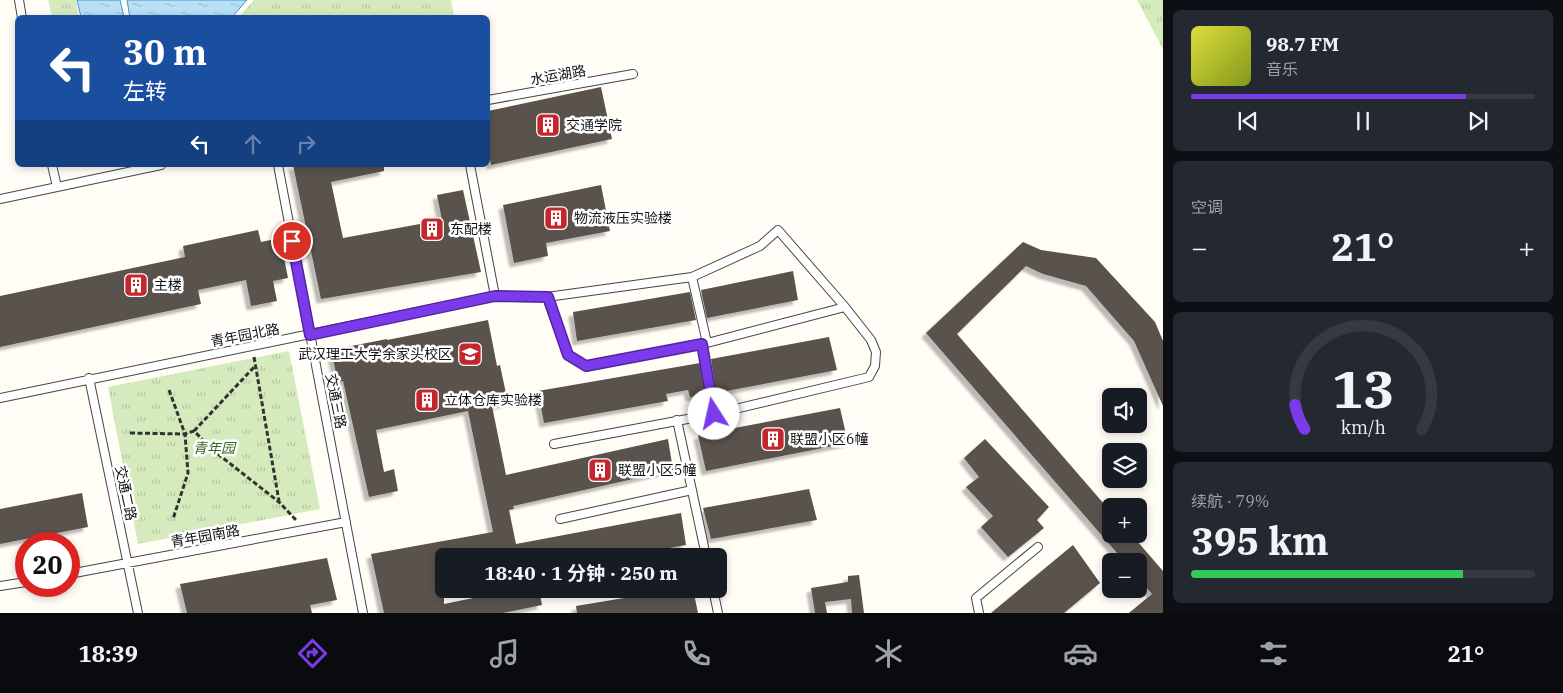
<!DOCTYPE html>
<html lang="zh">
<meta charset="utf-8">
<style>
:root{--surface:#171b24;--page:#242831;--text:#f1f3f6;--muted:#9ea1a6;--line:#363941;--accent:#7c3aed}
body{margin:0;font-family:"IBM Plex Serif","Noto Sans SC",serif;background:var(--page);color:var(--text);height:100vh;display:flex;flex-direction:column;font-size:19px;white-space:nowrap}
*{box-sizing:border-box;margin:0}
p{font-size:16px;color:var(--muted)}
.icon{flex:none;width:28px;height:28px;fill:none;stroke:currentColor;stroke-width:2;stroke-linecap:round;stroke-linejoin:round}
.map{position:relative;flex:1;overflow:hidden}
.details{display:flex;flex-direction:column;gap:10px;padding:10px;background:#0d0f14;width:400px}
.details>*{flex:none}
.banner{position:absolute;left:15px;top:15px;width:475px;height:152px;border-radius:8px;box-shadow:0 2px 8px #0003;background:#1a4fa0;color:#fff;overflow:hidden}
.fabs{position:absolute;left:1102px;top:388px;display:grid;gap:10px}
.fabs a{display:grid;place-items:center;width:45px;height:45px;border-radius:8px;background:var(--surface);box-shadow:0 2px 8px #0003;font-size:25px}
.speed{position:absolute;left:15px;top:532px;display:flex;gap:10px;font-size:25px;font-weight:700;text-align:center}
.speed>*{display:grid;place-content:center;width:65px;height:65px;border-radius:50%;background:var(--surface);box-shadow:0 2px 8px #0003;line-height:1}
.speed .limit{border:8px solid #d22;background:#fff;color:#111}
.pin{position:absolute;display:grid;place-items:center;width:42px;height:42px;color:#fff;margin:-21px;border:2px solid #fff;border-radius:50%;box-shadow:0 1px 5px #0007}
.me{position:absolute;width:55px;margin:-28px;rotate:350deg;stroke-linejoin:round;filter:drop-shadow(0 0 4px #0008)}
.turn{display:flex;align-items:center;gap:18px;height:105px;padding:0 25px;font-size:22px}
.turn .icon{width:65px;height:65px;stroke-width:2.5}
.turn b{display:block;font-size:35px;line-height:42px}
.lanes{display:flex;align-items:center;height:48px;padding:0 25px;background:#0003;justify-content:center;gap:25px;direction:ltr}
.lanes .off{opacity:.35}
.big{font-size:38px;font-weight:700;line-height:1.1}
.details .card{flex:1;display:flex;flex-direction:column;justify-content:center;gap:8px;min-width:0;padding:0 18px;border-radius:8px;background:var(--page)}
.details .dial{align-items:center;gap:0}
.dial svg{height:130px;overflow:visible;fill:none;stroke:var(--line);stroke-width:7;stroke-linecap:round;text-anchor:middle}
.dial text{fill:var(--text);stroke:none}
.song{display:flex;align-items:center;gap:15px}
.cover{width:60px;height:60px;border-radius:8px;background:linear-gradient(135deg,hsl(60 70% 55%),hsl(70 70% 35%))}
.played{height:5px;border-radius:2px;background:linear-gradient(90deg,var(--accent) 80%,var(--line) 80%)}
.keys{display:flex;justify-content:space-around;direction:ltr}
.heat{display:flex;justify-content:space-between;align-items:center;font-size:28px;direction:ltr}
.charge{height:8px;border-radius:4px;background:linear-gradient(90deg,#34c759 79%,var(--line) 0)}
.trip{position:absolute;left:435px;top:548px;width:292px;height:50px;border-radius:8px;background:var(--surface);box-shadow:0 2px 8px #0003;font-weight:700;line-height:50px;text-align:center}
.menu{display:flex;height:80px;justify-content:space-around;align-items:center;background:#090b0e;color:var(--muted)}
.menu .icon{width:35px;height:35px}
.menu .current{color:var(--accent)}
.menu b{font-size:22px;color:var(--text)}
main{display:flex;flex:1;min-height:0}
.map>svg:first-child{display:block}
.park{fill:url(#park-tufts)}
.water{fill:url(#water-ripples);stroke:#3f96cf}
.building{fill:#5a524d;filter:url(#shadow)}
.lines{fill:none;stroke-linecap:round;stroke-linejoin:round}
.lane-casing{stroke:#444;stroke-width:10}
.path{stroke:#333;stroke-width:3;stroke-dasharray:5 2.5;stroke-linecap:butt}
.lane{stroke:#fff;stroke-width:8}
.route-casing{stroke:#51269a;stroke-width:12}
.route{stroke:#7c3aed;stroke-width:9}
.labels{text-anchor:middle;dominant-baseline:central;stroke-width:5;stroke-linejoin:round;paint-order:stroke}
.street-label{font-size:14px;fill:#111;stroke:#fff}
.poi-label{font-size:14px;fill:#111;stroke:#fff;text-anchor:start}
.park-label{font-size:14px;font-style:italic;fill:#2f6b1f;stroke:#fff}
</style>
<main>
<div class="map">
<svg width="1163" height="613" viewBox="0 0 1163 613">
<defs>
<pattern id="park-tufts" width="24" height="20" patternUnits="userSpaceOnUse" patternTransform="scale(1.25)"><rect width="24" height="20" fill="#d5ebbd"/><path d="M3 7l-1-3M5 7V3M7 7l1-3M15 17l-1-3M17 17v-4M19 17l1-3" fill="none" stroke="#b6c8a1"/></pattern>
<pattern id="water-ripples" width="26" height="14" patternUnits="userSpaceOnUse" patternTransform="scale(1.25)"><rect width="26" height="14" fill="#b9e0f7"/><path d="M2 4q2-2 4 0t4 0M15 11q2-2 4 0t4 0" fill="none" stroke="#9ebfd3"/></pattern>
<filter id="shadow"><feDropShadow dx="-4.5" dy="4.5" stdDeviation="1" flood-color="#0004"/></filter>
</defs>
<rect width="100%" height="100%" fill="#fffdf5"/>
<path class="park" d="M48 0H76L79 17H52Z
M254 0H451L454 17H239Z
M1137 0H1163V49Z
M289 351 320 509 138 544 108 387Z"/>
<path class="water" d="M77 0H120L124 17H81Z
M127 0H247L232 17 130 18Z"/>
<path class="building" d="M601 87 612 139 491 165 488 148V111Z
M293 165H384V171L331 182 343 238 442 220 437 195 463 190 481 272 321 299Z
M601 185 610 231 546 243 548 256 514 263 503 205Z
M258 230 261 242 280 238 288 278 273 281 277 301 251 306 246 280 198 290 201 304 0 347V296L185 257 183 246Z
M1023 242 1041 250 1096 258 1155 322 1163 341V406L1134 341 1086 286 1043 274 1026 266 957 334 1111 512V534H1131L1163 571V613H1129L1152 594 1139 579V561H1124L926 333Z
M793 271 798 300 707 318 701 290Z
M690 292 696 320 577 341 573 312Z
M488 320 497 366 500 365 508 403 492 406 506 475 668 439 673 470 513 506 514 509 509 510 516 544 681 513 686 545 625 556H444V604L517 589H539L542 605 503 613H384L371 554 493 532 468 411 376 430 384 472 394 469 398 491 369 497 343 381 338 382 331 350 387 339V340Z
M829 337 837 370 716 393 711 359Z
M700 363 705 395 690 397 688 390 666 394 668 401 544 423 538 391Z
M840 408 848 443 706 471 698 435Z
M985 439 1049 507 1037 520 1044 528 1008 557 981 527 993 516 966 487 979 477 964 458Z
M809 489 817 520 711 539 703 508Z
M82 493 88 527 0 544V509Z
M1073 545 1100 583 1064 613H991Z
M327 558 337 600 310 605 312 613H187L180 584Z
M859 575 864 613H852L851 599 825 602 827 613H815L811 588 848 582V576Z
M678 589H693L698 613H577L576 606Z"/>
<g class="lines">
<g class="lane-casing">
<path id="lane" d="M19 0 22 18
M488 100 633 74
M52 165 57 187
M278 165 363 613
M470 165 495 296
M0 199 161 165
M692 277 707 343
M547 297 568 355 586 366 707 343 845 307
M702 344 714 414
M89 378 138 613
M0 398 495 296 547 297 692 277 760 246 778 230 845 307 871 340 876 352 875 366 869 377 714 414 554 444
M677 420 706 556
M560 519 692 490
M69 574 346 522
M0 586 26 582
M713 589 718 613
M577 592 591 589
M979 613 976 598 1038 547"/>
</g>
<path class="path" d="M254 357 279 501
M169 390 185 434 188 473 173 519
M194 431 256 365
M130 433 185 434 194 431 214 451 279 502 296 520"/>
<use href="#lane" class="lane"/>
</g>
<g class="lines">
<g class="route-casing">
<path id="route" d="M292 241 310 335 495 296 548 297 568 355 586 366 702 344 714 414"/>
</g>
<use href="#route" class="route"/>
</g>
<defs>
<g id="building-square" transform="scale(1.25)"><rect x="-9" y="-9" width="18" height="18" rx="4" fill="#c4262e" stroke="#fff"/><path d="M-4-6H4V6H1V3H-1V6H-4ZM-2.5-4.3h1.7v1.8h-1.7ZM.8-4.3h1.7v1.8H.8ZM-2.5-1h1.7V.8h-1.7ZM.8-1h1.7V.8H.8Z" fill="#fff"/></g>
<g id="university-square" transform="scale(1.25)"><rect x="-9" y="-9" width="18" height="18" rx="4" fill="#c4262e" stroke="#fff"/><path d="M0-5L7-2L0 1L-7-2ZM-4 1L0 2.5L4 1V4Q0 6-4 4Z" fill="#fff"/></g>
</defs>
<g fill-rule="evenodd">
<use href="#building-square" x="548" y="125"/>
<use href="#building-square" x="556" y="218"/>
<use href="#building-square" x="432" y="229"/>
<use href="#building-square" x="136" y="285"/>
<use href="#university-square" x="470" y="354"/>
<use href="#building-square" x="427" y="400"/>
<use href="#building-square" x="773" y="439"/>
<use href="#building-square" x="600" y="470"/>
</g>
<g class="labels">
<g class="street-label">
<text transform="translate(558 75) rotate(-10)">水运湖路</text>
<text transform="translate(245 335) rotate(-11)">青年园北路</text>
<text transform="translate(336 401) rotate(79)">交通三路</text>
<text transform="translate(126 493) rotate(78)">交通二路</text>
<text transform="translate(205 536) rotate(-10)">青年园南路</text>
</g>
<g class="poi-label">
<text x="566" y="125">交通学院</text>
<text x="574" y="218">物流液压实验楼</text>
<text x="450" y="229">东配楼</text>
<text x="154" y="285">主楼</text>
<text x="452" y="354" text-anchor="end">武汉理工大学余家头校区</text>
<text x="444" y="400">立体仓库实验楼</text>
<text x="790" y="439">联盟小区6幢</text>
<text x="618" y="470">联盟小区5幢</text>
</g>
<g class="park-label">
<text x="214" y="448">青年园</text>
</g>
</g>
</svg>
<div class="fabs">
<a><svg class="icon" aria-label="sound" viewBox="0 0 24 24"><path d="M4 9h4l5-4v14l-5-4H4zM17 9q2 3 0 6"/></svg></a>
<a><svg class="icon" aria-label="layers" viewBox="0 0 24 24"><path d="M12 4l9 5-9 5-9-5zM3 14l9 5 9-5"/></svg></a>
<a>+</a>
<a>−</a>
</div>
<div class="speed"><div class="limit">20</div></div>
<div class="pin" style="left:292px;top:241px;background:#d93025"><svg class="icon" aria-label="arrive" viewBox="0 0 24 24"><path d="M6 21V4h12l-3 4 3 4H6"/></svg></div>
<svg class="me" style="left:714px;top:414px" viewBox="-20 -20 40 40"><circle r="19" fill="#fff"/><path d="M0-13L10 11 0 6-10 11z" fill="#7c3aed"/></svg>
<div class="trip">18:40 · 1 分钟 · 250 m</div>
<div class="banner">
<div class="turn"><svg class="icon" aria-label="left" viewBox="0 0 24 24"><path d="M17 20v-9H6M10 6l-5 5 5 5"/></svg><div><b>30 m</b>左转</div></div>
<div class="lanes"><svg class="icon" aria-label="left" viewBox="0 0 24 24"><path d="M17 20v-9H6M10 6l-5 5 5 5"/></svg><svg class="icon off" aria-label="ahead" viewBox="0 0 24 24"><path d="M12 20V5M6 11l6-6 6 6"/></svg><svg class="icon off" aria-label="right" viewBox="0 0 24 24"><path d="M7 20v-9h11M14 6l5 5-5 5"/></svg></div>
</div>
</div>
<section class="details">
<div class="card">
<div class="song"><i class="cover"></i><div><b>98.7 FM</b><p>音乐</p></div></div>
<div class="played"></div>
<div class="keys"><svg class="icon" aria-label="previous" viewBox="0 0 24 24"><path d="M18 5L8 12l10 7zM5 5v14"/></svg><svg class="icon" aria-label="pause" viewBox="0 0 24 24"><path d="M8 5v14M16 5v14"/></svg><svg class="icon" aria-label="next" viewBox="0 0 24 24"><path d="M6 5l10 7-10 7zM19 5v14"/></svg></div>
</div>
<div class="card"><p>空调</p>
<div class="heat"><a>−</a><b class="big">21°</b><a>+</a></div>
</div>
<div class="card dial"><svg viewBox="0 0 100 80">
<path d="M14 69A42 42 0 1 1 86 69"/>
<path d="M14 69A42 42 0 0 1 8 54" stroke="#7c3aed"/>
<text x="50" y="56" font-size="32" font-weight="700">13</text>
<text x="50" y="72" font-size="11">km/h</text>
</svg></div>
<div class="card"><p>续航 · 79%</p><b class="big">395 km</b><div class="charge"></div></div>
</section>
</main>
<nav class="menu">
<b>18:39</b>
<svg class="icon current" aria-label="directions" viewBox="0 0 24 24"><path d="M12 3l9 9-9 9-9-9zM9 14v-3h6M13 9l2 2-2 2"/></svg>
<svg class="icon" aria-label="music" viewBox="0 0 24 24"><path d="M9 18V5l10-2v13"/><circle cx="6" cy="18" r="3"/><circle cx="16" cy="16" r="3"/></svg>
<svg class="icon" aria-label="phone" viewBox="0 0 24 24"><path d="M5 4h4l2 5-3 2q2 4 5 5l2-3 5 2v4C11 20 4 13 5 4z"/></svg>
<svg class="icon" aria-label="climate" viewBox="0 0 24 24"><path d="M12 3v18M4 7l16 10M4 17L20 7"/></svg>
<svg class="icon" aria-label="car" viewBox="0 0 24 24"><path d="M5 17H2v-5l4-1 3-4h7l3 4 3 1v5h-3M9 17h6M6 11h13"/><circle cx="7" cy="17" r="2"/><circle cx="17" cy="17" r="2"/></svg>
<svg class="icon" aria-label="filters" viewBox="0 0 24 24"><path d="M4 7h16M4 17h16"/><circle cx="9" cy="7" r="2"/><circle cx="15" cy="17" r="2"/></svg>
<b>21°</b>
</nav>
